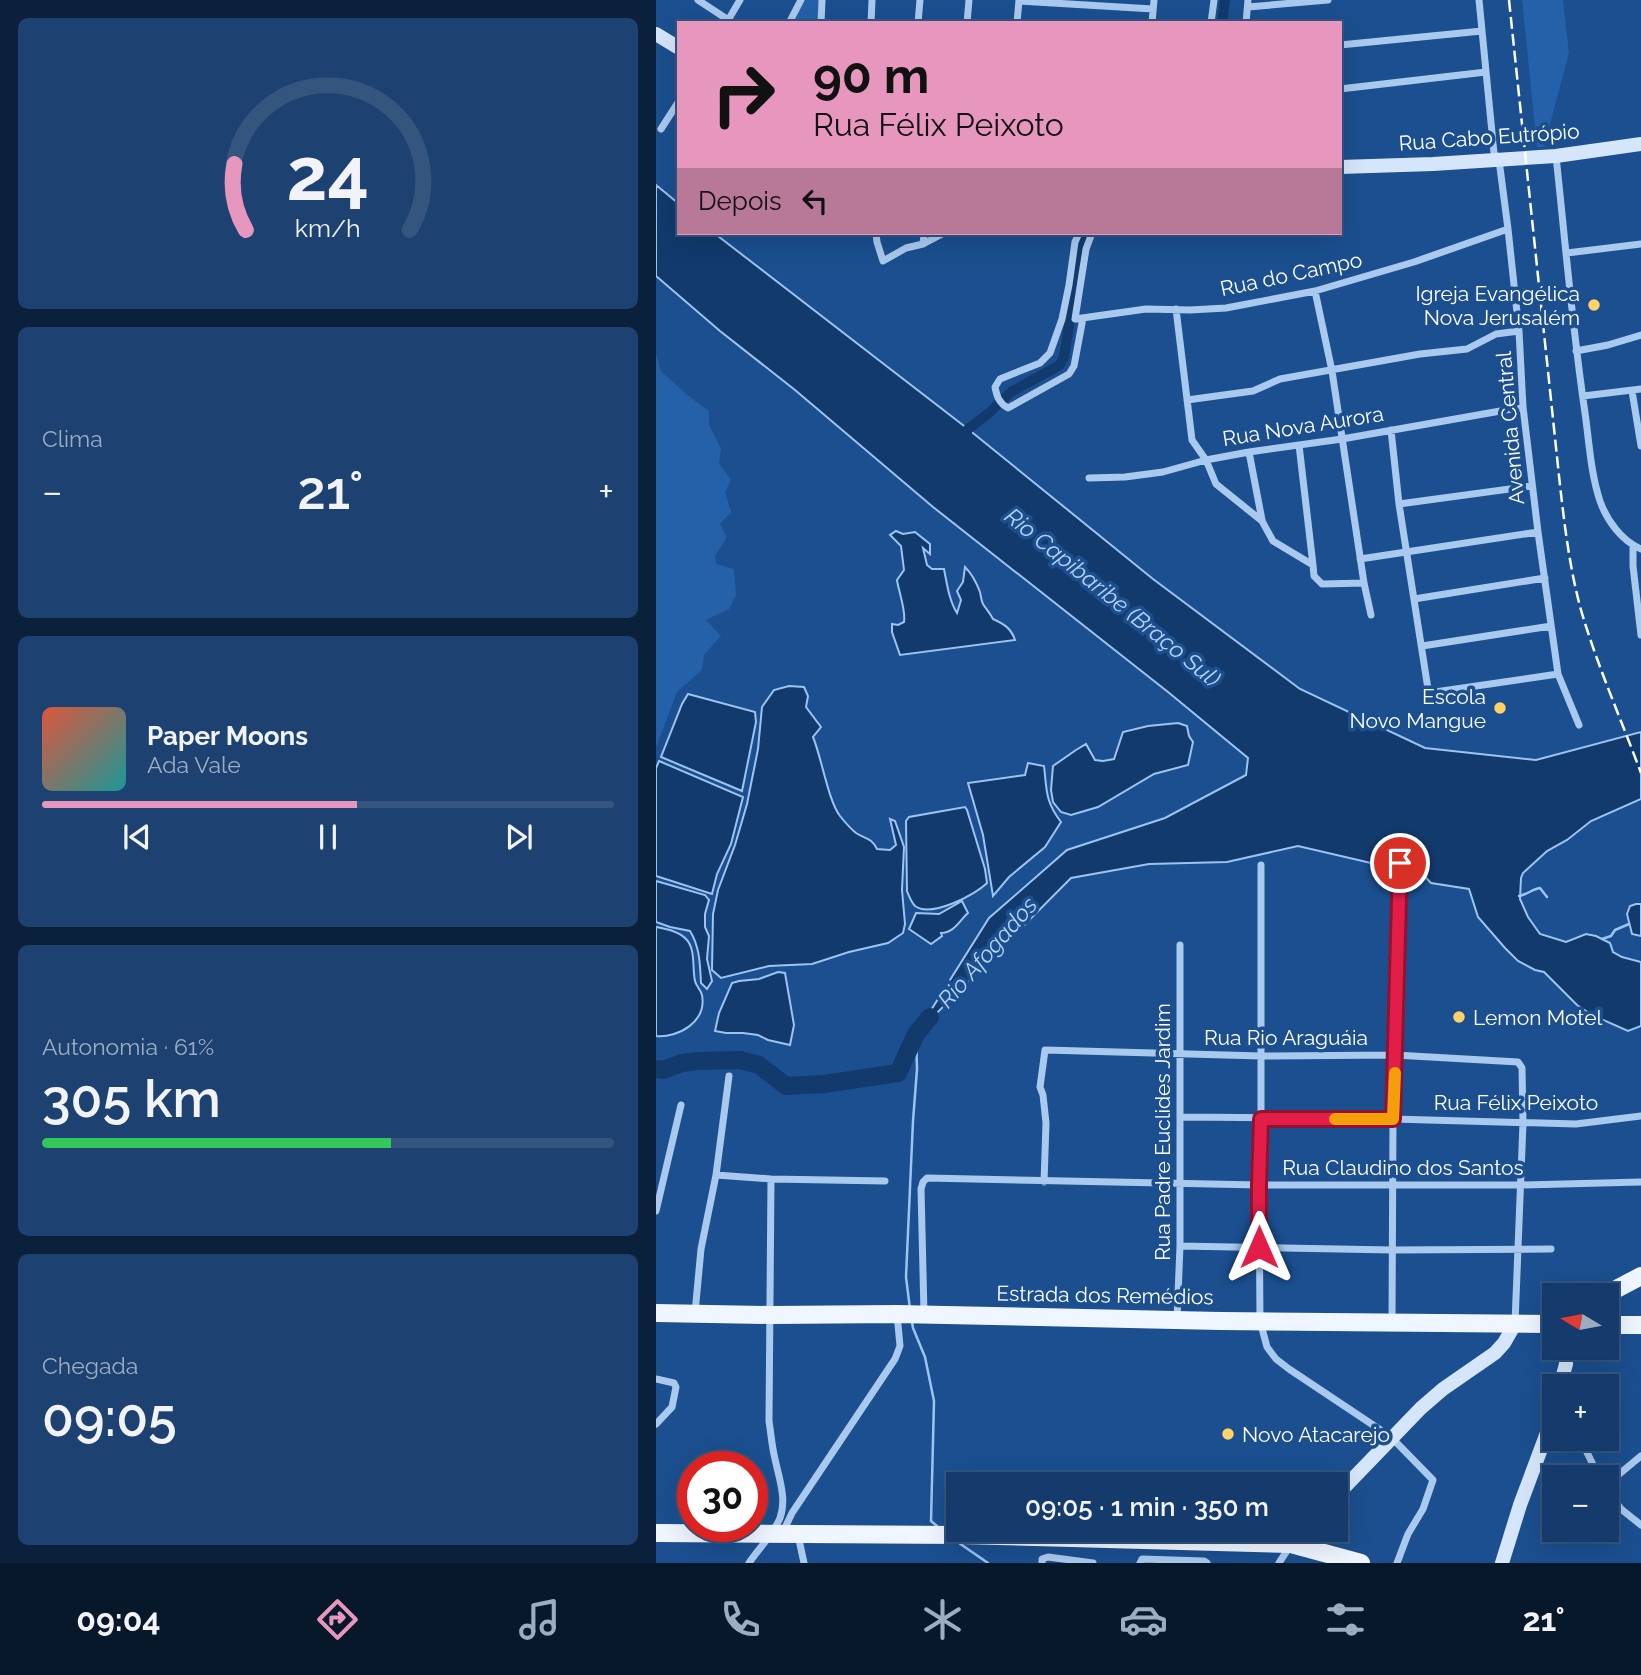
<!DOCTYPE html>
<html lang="pt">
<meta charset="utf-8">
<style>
:root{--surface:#143b6b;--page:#1d4271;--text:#f1f3f6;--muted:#9dadc1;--line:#33557e;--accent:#e797bd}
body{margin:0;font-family:Raleway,sans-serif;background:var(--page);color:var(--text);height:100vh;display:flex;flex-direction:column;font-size:26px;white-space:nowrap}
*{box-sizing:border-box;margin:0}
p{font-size:23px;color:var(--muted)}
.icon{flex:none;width:38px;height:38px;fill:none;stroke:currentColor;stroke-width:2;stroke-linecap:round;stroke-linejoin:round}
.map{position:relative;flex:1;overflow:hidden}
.drawer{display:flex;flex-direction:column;gap:18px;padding:18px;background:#0b203b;width:656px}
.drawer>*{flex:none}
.guide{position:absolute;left:21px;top:21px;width:665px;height:214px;border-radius:0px;box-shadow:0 7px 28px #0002,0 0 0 2px var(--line);background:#e797bd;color:#111;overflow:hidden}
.needle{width:46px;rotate:280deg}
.buttons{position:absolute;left:886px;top:1283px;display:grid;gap:14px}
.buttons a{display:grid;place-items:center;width:77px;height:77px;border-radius:0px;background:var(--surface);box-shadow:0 7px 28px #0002,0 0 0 2px var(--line);font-size:35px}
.speed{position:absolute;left:21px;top:1451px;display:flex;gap:14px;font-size:35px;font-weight:700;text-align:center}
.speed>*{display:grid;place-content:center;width:91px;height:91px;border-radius:50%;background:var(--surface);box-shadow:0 7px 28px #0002,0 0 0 2px var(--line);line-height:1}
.speed .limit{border:10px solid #d22;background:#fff;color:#111}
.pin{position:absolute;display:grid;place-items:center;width:60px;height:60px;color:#fff;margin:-30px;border:4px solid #fff;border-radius:50%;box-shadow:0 2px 7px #0007}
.me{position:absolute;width:77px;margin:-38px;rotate:0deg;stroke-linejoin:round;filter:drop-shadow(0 0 5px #0008)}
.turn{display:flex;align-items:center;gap:24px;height:147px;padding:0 21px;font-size:32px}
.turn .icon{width:91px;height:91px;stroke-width:2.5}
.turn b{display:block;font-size:49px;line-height:60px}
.then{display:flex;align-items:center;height:66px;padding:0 21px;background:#0003;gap:14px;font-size:26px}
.big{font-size:52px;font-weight:600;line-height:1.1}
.drawer .tile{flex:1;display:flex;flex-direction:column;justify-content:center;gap:10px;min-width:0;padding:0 24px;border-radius:10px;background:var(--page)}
.drawer .dial{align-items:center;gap:0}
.dial svg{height:182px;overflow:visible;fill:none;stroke:var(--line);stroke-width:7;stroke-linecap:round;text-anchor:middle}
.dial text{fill:var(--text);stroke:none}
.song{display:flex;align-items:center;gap:21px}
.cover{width:84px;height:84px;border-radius:10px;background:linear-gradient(135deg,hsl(10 70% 55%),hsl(180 70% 35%))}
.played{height:7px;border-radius:4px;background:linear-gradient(90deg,var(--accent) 55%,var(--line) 55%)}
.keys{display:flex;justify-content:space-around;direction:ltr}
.heat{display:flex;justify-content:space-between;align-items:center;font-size:38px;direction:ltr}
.charge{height:10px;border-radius:5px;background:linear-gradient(90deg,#34c759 61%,var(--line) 0)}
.trip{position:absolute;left:290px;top:1472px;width:402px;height:70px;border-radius:0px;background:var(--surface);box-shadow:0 7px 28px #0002,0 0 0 2px var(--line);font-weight:600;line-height:70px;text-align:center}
.tabs{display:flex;height:112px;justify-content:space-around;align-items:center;background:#08182b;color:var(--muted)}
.tabs .icon{width:49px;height:49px}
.tabs .on{color:var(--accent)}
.tabs b{font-size:32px;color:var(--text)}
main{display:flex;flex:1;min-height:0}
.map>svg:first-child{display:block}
.green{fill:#2461a8}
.water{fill:#123a6d;stroke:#9cc4f0;stroke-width:2}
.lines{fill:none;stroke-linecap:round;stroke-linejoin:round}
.stream{stroke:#9cc4f0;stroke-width:2.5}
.canal{stroke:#123a6d;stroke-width:10}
.river{stroke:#123a6d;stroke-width:18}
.street{stroke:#a9c9ee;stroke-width:7}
.secondary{stroke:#d6e6fa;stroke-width:14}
.primary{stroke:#f0f6ff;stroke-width:18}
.rail{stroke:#fff;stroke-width:2.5;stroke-dasharray:12 5;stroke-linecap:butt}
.route-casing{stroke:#92132f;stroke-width:18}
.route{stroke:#e11d48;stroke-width:12}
.slow{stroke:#f59e0b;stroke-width:12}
.poi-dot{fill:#ffd166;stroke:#1b4f8f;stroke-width:2.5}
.labels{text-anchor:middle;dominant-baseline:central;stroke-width:7;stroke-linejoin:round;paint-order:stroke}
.street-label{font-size:21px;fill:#fff;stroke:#1b4f8f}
.poi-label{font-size:21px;fill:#fff;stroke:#1b4f8f;text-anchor:end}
.water-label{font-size:23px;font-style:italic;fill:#b5d3f5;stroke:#1b4f8f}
</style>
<main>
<section class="drawer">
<div class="tile dial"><svg viewBox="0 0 100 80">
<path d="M14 69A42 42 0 1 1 86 69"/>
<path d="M14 69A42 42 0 0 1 9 40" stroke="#e797bd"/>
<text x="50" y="56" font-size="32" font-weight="700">24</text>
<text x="50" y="72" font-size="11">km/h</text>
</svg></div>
<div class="tile"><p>Clima</p>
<div class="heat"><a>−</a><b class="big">21°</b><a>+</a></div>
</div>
<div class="tile">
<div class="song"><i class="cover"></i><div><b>Paper Moons</b><p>Ada Vale</p></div></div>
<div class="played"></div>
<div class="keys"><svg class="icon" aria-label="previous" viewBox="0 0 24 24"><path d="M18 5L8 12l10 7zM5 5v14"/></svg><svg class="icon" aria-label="pause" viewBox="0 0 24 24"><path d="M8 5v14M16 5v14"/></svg><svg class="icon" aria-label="next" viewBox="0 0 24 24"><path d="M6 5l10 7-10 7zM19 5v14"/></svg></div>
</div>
<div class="tile"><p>Autonomia · 61%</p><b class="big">305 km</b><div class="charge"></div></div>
<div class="tile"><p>Chegada</p><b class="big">09:05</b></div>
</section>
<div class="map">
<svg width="985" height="1563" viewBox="0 0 985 1563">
<rect width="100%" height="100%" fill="#1b4f8f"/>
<path class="green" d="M149 0H164L162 23H135Z
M866 0H907L913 53 888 147H881Z
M0 353 5 371 30 394 53 411V425L65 448 63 463 75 480 69 492 75 512 64 524 71 537 59 556 60 564 78 569 80 595 73 609 50 620 65 636 48 655 46 670 21 692 0 747Z"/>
<path class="water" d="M0 185 23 204V233H58L312 429 497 579 644 689 769 748 880 760 985 732V799L935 821 911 840 891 851 867 873 865 878 864 899 872 917 884 934 910 942 930 934 940 936 954 943 957 952 966 957 985 962V1026L972 1031 936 1015 921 1005 888 972 879 970 862 961 849 948 822 917 813 889 775 883 761 868 715 863 642 846 571 862 493 864 415 878 260 1034 333 918 411 850 509 818 590 775 592 758 512 692 277 507 139 390 64 331 0 276Z
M240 531 247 534 259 532 274 544V554L267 548 271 565 276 569H288C291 584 293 600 301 613L305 600 301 591 307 582 309 567C315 573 321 584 324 592 325 596 325 600 327 604 330 609 334 613 337 619 348 624 355 628 359 640L244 655 236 632V624L242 625 248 622C250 610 243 593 241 580L248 570 245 546 234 535Z
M133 686 148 687 152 696 150 707 165 727 157 737C166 759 172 800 184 816 188 821 195 829 200 833 209 839 215 837 221 849L234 850 240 845 234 819 239 821 248 847 246 890 249 924 247 933 232 943 193 952 156 964 113 966 65 978 56 970 57 914 62 890 79 845 91 804 102 749 106 707 118 690Z
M32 694 99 712 100 722 86 791 5 757 26 704Z
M522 723 531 726 533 736 537 742 532 765 498 774 442 807 415 815 405 812 397 802 395 790 397 766 420 750 430 744 439 760 447 761 458 759 467 732 492 726Z
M3 761 87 797 75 844 61 874 56 894 0 876V768Z
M372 763 388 766C391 791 389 801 405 822L389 847 353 877 337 896 327 835 312 783 369 775Z
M309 807 311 810 329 869 331 883C319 895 275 918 259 906 255 902 253 896 251 891L250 821 253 817Z
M0 881 49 895 53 900 49 914V927L53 936 51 959 56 981 51 989 45 983C44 965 44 947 34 931L14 927 0 922Z
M306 901 312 913C303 921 298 933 285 933L286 936 275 944 253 929 260 913 283 914Z
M980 904H985V936L976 934 971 914 974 906Z
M0 927C10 929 22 931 30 939 40 949 36 968 39 981 40 986 45 990 46 995 51 1022 22 1038 0 1036Z
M122 972 129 973 138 1025 134 1045 112 1040 102 1035 87 1033H70L59 1031 63 1013 76 983 83 981 103 979Z"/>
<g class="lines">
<path class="stream" d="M863 896C871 895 876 889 884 888L891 897
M946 939 955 936 959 930 973 924
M254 1309 250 1277 257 1121 261 1069 260 1034
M256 1322 257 1328 269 1357 278 1401 275 1521 281 1526
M303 1543 332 1563"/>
<path class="canal" d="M566 23 569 0
M307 441 312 429 333 413 355 392 404 365 408 357 426 243 433 233"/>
<path class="river" d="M0 1069 7 1070 26 1063 42 1061 84 1060 103 1065 130 1086 168 1084 242 1073 260 1034 274 1017"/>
<path class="street" d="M42 0 77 23
M823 0 838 153 843 160 852 229 863 331 867 407 882 532 902 674 923 725
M363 1 497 9
M592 7 672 0
M71 22 84 0
M133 23 145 0
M165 23 166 0
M215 23 216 0
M262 23 264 0
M311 23 313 0
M361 23 363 0
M496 23 498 0
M555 23 558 0
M590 23 592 0
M684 45 826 31
M684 89 830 72
M5 129 23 101
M900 156C909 240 916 323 928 406 933 438 934 471 944 501 951 521 966 541 985 549
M220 233 221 242 227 261 250 248 267 244 288 233
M423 233 419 242 413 285 406 319 394 353 384 363 344 379 339 387C341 397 343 403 352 408L413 374 418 366 427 318
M436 233 430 249 419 319 490 309 534 310 570 308 659 291 758 262 852 229
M267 244 268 233
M911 253 985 244
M659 291 676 371 708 583 715 615
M520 309 536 440 550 460 560 484 606 521 617 541 657 565 658 576 666 584 708 583
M920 351 952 345 985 335
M976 391 985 446
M927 396 985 389
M531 400 597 391 624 379 764 354 811 349 840 334 863 331
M735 430 743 504 772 689 779 692 902 674
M643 445 657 565
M593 452 606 520
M433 478 469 477 507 472 550 460 593 452 686 439 867 407
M743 504 875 486
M977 546V566L985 635
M704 559 882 532
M758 599 889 578
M766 646 895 626
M605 865V1119L603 1185 604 1321 611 1347 620 1359 633 1369 735 1437 777 1480 767 1509 752 1534 741 1563
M524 1117 737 1119 920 1124 985 1116
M60 1175 115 1179 229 1181
M388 1182 390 1123 387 1095 384 1087 389 1050 605 1056 739 1055 862 1062 866 1068 867 1123 859 1323
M0 1211 25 1105
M524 1246 736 1250 895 1249
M39 1313 45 1249 60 1175 73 1076
M268 1313 265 1189 267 1182 271 1178 603 1185H864L985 1182
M521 1319 524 1246V945
M736 1322 737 1119 745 854
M0 1379 18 1383 20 1387 16 1407 0 1424
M924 1438 943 1477
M950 1485 985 1456
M950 1488 965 1509 985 1525
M126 1534 136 1513 239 1359 244 1346 241 1314
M142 1535 148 1563
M93 1563C103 1548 117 1535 124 1518 131 1499 123 1478 119 1459 116 1447 115 1434 113 1421L115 1179
M386 1563V1559L392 1557 437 1563
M484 1563 486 1559 548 1561 551 1563
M623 1563 634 1546"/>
<path class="secondary" d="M0 34 23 48
M684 167 777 164 900 156 985 144
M904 1386 910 1364V1348
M681 1495 765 1408 787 1389 839 1353 848 1343 859 1324
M635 1544 648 1530
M846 1563 864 1505 898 1414"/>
<path class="primary" d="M949 1295 985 1276
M0 1313 114 1315 241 1314 564 1321 898 1324
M950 1325H985
M0 1533 305 1535 635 1544 705 1563"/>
<path class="rail" d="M853 0 903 476C908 521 913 566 925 610 941 665 965 719 985 773"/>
</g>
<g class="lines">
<g class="route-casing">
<path id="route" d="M603 1247V1185L605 1119H737L744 863"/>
</g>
<use href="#route" class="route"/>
<path class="slow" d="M679 1119H737L739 1073"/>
</g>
<g class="poi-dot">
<circle cx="938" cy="305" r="7"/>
<circle cx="844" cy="708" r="7"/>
<circle cx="803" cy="1017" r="7"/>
<circle cx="572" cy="1434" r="7"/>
</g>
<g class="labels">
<g class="street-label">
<text transform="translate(833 137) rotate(-4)">Rua Cabo Eutrópio</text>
<text transform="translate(635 274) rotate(-12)">Rua do Campo</text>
<text transform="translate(647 426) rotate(-9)">Rua Nova Aurora</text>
<text transform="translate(854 428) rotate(-95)">Avenida Central</text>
<text x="630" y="1037">Rua Rio Araguáia</text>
<text x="860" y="1102">Rua Félix Peixoto</text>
<text transform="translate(506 1132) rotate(-90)">Rua Padre Euclides Jardim</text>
<text x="747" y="1167">Rua Claudino dos Santos</text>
<text transform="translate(449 1295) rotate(1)">Estrada dos Remédios</text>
</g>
<g class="poi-label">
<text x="924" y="293">Igreja Evangélica<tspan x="924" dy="24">Nova Jerusalém</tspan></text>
<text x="830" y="696">Escola<tspan x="830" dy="24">Novo Mangue</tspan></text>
<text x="817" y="1017" text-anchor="start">Lemon Motel</text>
<text x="586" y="1434" text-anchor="start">Novo Atacarejo</text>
</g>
<g class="water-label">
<text transform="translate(457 597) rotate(39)">Rio Capibaribe (Braço Sul)</text>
<text transform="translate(331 952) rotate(-49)">Rio Afogados</text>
</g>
</g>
</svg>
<div class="buttons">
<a><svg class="needle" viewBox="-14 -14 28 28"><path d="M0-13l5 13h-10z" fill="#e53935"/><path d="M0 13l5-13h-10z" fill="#9dadc1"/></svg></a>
<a>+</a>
<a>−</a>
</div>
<div class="speed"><div class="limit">30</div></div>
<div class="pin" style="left:744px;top:863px;background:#d93025"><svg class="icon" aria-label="arrive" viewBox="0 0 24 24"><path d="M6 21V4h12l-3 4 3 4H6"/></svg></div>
<svg class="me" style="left:603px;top:1247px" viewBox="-20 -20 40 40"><path d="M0-17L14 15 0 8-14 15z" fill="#e11d48" stroke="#fff" stroke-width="4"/></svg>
<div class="trip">09:05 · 1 min · 350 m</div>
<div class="guide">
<div class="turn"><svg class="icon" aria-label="right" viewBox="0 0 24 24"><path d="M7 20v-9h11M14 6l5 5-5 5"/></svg><div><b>90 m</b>Rua Félix Peixoto</div></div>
<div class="then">Depois<svg class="icon" aria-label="left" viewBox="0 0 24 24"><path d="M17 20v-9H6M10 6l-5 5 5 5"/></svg></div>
</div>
</div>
</main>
<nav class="tabs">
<b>09:04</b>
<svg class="icon on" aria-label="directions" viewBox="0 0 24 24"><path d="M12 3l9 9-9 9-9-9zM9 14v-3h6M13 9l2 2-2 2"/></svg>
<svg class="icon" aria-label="music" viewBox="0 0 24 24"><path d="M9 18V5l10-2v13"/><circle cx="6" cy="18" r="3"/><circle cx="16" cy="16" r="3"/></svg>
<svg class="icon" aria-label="phone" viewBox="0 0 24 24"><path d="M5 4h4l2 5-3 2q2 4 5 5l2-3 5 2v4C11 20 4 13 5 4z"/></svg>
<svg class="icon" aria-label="climate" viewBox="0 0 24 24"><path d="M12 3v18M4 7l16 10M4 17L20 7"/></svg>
<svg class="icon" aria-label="car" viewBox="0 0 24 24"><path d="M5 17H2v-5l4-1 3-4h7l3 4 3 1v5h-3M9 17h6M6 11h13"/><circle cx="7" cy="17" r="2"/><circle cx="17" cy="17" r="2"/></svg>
<svg class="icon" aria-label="filters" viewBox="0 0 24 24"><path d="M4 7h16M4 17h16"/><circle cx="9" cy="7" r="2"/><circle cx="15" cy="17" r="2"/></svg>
<b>21°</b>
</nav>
